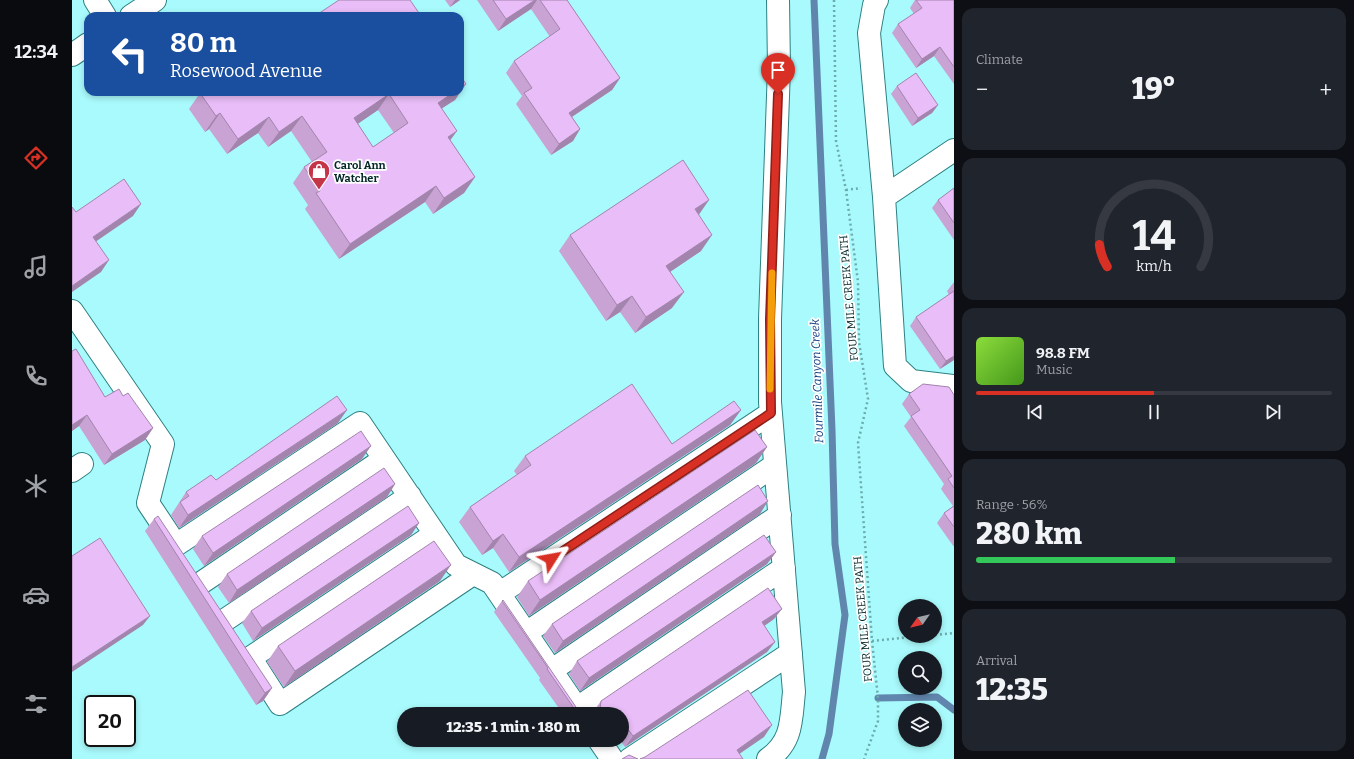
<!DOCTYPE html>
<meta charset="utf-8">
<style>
:root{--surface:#171b24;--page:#20242c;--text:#f1f3f6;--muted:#9ea1a6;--line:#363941;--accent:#d93025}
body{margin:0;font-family:Bitter,serif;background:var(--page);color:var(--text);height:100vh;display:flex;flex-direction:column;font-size:15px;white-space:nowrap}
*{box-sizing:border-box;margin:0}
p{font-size:13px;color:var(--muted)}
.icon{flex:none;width:22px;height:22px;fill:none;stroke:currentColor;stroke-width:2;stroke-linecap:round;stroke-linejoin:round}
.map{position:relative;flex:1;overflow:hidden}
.sheet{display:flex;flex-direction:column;gap:8px;padding:8px;background:#0d0f14;width:400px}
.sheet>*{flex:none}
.hud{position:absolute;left:12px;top:12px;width:380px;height:84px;border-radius:12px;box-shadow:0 2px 6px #0003;background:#1a4fa0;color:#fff;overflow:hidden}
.needle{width:26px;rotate:236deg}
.buttons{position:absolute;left:826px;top:599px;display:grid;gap:8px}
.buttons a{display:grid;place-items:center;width:44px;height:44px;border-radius:50%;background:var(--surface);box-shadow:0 2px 6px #0003;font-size:20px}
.speed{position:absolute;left:12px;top:695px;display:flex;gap:8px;font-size:20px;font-weight:700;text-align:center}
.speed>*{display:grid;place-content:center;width:52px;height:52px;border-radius:50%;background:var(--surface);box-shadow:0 2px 6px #0003;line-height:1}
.speed .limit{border:2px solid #111;border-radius:6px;background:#fff;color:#111}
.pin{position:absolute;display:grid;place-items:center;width:34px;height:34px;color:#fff;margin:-41px -17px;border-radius:50% 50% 50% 0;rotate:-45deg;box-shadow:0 0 4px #0007}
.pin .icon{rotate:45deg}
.me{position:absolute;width:44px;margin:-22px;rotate:56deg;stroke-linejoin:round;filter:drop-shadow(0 0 3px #0008)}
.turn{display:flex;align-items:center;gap:14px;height:84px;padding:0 20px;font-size:18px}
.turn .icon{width:52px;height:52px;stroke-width:2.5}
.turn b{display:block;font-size:28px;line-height:34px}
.big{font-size:30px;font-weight:800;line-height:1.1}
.sheet .widget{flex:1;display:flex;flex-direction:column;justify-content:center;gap:6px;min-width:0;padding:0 14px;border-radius:12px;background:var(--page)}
.sheet .dial{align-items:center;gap:0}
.dial svg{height:104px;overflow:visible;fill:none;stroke:var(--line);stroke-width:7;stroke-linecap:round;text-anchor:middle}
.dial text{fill:var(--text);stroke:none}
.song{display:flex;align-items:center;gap:12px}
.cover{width:48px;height:48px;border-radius:6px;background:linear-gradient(135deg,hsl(90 70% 55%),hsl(100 70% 35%))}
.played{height:4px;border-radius:2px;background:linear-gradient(90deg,var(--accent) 50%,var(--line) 50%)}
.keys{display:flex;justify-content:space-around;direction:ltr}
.heat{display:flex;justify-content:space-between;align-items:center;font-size:22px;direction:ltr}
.charge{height:6px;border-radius:3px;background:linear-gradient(90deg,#34c759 56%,var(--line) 0)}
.trip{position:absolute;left:325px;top:707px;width:232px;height:40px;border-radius:20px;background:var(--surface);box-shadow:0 2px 6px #0003;font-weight:800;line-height:40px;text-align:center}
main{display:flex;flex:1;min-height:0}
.tab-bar{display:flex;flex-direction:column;width:72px;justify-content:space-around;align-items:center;background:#090b0e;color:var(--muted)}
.tab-bar .icon{width:28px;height:28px}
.tab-bar .selected{color:var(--accent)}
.tab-bar b{font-size:18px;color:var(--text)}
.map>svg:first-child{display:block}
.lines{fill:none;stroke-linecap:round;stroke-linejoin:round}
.stream{stroke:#6186ad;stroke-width:7}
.minor-casing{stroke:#2d8083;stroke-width:24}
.major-casing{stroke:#2d8083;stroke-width:24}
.path{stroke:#6cacae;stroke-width:2.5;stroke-dasharray:2 3;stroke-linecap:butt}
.minor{stroke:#fff;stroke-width:22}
.major{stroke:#fff;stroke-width:22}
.wall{fill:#c8a3d4;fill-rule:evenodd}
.shaded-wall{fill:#a384ad}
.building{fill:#e9bdf7;stroke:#a384ad;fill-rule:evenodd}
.route-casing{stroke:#8d1f18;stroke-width:10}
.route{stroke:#d93025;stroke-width:7}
.slow{stroke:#f59e0b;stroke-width:7}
.labels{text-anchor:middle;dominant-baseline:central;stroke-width:3.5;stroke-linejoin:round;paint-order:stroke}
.poi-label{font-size:11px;font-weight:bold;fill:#022627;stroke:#fff;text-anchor:start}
.street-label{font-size:11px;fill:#022627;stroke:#fff}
.water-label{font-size:12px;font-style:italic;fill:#134081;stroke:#fff}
</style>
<main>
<nav class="tab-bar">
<b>12:34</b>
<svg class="icon selected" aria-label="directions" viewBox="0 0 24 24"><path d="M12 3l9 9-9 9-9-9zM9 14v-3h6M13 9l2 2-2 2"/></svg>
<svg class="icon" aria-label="music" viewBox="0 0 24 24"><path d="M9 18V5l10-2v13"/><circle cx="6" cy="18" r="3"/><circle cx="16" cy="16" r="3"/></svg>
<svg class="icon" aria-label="phone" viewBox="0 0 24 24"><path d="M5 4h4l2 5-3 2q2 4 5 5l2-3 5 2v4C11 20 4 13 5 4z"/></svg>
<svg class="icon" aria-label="climate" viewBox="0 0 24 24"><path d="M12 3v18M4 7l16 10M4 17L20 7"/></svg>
<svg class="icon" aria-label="car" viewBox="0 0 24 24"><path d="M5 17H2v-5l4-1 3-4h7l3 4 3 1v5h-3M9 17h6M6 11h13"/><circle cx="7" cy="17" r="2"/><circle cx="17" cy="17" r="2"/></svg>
<svg class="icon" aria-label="filters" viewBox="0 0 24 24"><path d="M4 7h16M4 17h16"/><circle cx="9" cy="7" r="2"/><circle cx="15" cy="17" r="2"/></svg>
</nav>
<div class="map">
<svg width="882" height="759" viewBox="0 0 882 759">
<rect width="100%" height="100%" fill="#a9fafc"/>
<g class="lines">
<path class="stream" d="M742 0 760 430 763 544 773 615 757 734 750 759
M806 698 865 697 882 710"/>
<g class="minor-casing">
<path id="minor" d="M23 0 33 16
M805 0 802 5 797 33 812 197 823 366 839 381 882 386
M812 197 882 150
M0 311 91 444 76 503 104 545 288 423 384 565 420 583 509 714
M0 471 10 464
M129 583 312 459
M428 593 699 413
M153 620 338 496
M454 633 703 465
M178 658 363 534
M183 665 208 704 401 574
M480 670 708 515
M505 708 712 568
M527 740 540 759
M558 759 719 653
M696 759C721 742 719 719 722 692L698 402V319L707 68 706 0"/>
</g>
<g class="major-casing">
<path id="major" d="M59 16 83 0
M0 55 16 44"/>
</g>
<path class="path" d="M762 0 764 141 774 190 786 282 787 342 796 399 786 443 800 641 806 698V721L792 759
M774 190 789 188
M863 635 882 633
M800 641 850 636"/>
<use href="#minor" class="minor"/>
<use href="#major" class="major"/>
</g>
<path class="wall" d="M373 0H388L378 7Z
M405 0H495L548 78 540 90 500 117 508 129 501 141 479 155 444 104 450 96 434 73 442 61 478 37 459 9 426 31Z
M843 0H882V84L862 56 844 68 820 33 826 24 842 14 838 8Z
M825 86 866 105 860 113 840 126 819 94Z
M388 92 383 100 370 108 378 140 403 177 392 193 361 214 353 202 267 259 233 209 236 205 221 183 232 167 240 162 219 131 196 147 186 133 155 154 137 129 133 132 117 109 128 93ZM306 110 322 133 301 147 285 124Z
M882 188V240L860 208 866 200Z
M627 215 629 251 598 272 600 308 563 333 548 312 534 321 487 251 498 235Z
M882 282V360L868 369 838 326 844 317 877 295 875 291Z
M0 351 33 397 51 396 81 428 73 440 32 465 7 426 0 431Z
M837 394 882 395V547L865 523 872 513 881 506 869 489 872 484 832 426 839 417 830 404Z
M669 410 658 425 437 572 421 548 410 555 387 522 398 507 445 475 442 471 453 456 600 444Z
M266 423 107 528 99 515 114 492 144 480Z
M695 447 684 463 457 616 445 597 456 581Z
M290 459 132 566 121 549 130 536Z
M323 484 315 497 157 603 146 587 155 574Z
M688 514 483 653 471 636 480 624Z
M82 519 200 688 191 701 184 705 73 531Z
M347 523 339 535 181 641 170 623 179 611Z
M704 552 695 564 508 691 497 674 505 661Z
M368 581 212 687 195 662 206 646Z
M430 601 506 710 511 714H491L467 680 468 678 422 612Z
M702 619 692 626 703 642 695 652 553 747 548 740H550V714H521V712L529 701Z
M508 740H518L515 744 512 746Z"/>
<path class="shaded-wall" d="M383 0H388L378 7Z
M463 0H465L459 9 426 31 434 19Z
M868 47 862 56 844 68 850 59Z
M548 78 540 90 489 124 497 113Z
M394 84 383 100 355 118 366 103 382 92H388V88Z
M317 94 306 110 271 134 282 118Z
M866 105 860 113 840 126 846 118Z
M148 113 137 129 133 132 144 116Z
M230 116 219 131 196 147 207 132Z
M197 117 186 133 155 154 166 139Z
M508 129 501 141 479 155 487 144Z
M385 131 374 146 376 137Z
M403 177 392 193 361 214 372 198Z
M364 186 353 202 267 259 278 244Z
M637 200 626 216 623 209Z
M69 204 61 216 13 249 21 237Z
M640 235 629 251 583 282 594 266Z
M37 260 29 272 0 292V286Z
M612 292 600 308 563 333 574 317Z
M560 296 548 312 534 321 545 305Z
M882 356V360L868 369 874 361Z
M275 410 266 423 107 528 116 515Z
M669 410 658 425 437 572 447 557Z
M15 415 7 426 0 431V425Z
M81 428 73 440 32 465 40 454Z
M299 446 290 459 132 566 141 553Z
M695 447 684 463 457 616 468 600Z
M323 484 315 497 157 603 165 590Z
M696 501 688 514 483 653 491 641Z
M347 523 339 535 181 641 190 628Z
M431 534 421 548 410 555 421 541Z
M704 552 695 564 508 691 517 678Z
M379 565 368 581 212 687 223 671Z
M710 609 702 619 682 633 690 622Z
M78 616 71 625 0 672V667Z
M703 642 695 652 553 747 561 736Z
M200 688 191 701 184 705 193 693Z
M700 725 692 737 660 759 665 750Z
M516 740H518L515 744 512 746Z"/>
<path class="building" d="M267 0H338L349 16H243Z
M421 0H463L434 19Z
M468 0H495L548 78 497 113 508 129 487 144 452 93 460 88 442 61 488 29Z
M844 0H882V67L868 47 850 59 826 24 850 8Z
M844 73 866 105 846 118 825 86Z
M388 75 394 84 388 88Z
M130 92H382L366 103 385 131 376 137 403 177 372 198 364 186 278 244 244 193 248 191 232 167 255 152 230 116 207 132 197 117 166 139 148 113 144 116 128 93ZM317 94 336 123 301 147 282 118Z
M611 160 637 200 623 209 640 235 594 266 612 292 574 317 560 296 545 305 498 235Z
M52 179 69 204 21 237 37 260 0 286V207L4 212Z
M882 188V223L866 200Z
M882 291V356L874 361 844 317Z
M4 349 33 397 47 389 51 396 56 393 81 428 40 454 15 415 0 425V351Z
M560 384 600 444 662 401 669 410 447 557 431 534 421 541 398 507 459 465 453 456Z
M851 384 877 387 882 395V488L876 479 880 476 839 416 848 410 837 394Z
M265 396 275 410 116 515 108 502 117 496 114 492 139 475 144 480Z
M683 430 695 447 468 600 456 581Z
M289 431 299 446 141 553 130 536Z
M312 468 323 484 165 590 155 574Z
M686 485 696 501 491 641 480 624Z
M336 506 347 523 190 628 179 611Z
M882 506V527L872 513Z
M86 516 200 688 193 693 82 519Z
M692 535 704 552 517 678 505 661Z
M28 538 78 616 0 667V556Z
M362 541 379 565 223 671 206 646Z
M696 588 710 609 690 622 703 642 561 736 550 721V714H522H523L528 709 529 701Z
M431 600 506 710 511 714H506L475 669 476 668 430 601Z
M676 690 700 725 665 750 671 759H568L573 757Z
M557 755 566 759H550Z"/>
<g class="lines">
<g class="route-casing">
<path id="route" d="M479 559 699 413 698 320 706 94"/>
</g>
<use href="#route" class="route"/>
<path class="slow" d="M698 389 700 273"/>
</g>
<defs>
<g id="shop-pin" transform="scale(1.15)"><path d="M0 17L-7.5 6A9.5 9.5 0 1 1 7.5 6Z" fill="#c53548" stroke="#fff"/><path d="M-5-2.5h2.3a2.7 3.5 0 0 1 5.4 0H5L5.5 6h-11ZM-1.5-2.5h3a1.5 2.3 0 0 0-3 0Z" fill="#fff"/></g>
</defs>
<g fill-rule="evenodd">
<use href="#shop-pin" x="247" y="171"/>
</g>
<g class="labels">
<g class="poi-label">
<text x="262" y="165">Carol Ann<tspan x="262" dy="13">Watcher</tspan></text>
</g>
<g class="street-label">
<text transform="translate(777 298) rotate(-95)">FOUR MILE CREEK PATH</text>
<text transform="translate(791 619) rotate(-95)">FOUR MILE CREEK PATH</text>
</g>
<g class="water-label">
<text transform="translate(745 381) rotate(-92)">Fourmile Canyon Creek</text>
</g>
</g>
</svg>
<div class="buttons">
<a><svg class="needle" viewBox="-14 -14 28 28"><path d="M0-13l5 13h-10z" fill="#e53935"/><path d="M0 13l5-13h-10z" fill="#9ea1a6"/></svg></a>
<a><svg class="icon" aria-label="search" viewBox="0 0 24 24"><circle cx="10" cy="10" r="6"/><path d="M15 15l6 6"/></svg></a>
<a><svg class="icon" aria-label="layers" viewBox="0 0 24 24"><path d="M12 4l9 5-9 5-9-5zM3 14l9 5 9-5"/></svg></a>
</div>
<div class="speed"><div class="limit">20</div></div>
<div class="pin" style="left:706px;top:94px;background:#d93025"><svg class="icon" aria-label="arrive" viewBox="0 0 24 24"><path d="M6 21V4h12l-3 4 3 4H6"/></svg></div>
<svg class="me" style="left:479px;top:559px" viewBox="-20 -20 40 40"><path d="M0-17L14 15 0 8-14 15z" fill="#d93025" stroke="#fff" stroke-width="4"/></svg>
<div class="trip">12:35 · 1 min · 180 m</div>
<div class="hud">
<div class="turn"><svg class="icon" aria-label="left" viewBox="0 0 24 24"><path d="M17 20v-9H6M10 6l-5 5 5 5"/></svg><div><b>80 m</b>Rosewood Avenue</div></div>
</div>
</div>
<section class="sheet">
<div class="widget"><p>Climate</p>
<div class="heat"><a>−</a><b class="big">19°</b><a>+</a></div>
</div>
<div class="widget dial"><svg viewBox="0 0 100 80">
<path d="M14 69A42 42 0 1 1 86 69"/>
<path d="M14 69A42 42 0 0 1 8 52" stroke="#d93025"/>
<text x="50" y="56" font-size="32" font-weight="700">14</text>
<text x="50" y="72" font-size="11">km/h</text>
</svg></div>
<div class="widget">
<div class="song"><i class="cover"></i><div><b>98.8 FM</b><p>Music</p></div></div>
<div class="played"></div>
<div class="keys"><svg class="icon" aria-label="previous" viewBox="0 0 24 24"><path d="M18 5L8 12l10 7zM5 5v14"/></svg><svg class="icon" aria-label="pause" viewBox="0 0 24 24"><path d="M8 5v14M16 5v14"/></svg><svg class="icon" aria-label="next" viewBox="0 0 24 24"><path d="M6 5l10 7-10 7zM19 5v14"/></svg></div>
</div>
<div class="widget"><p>Range · 56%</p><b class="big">280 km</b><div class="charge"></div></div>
<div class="widget"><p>Arrival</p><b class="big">12:35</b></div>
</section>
</main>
